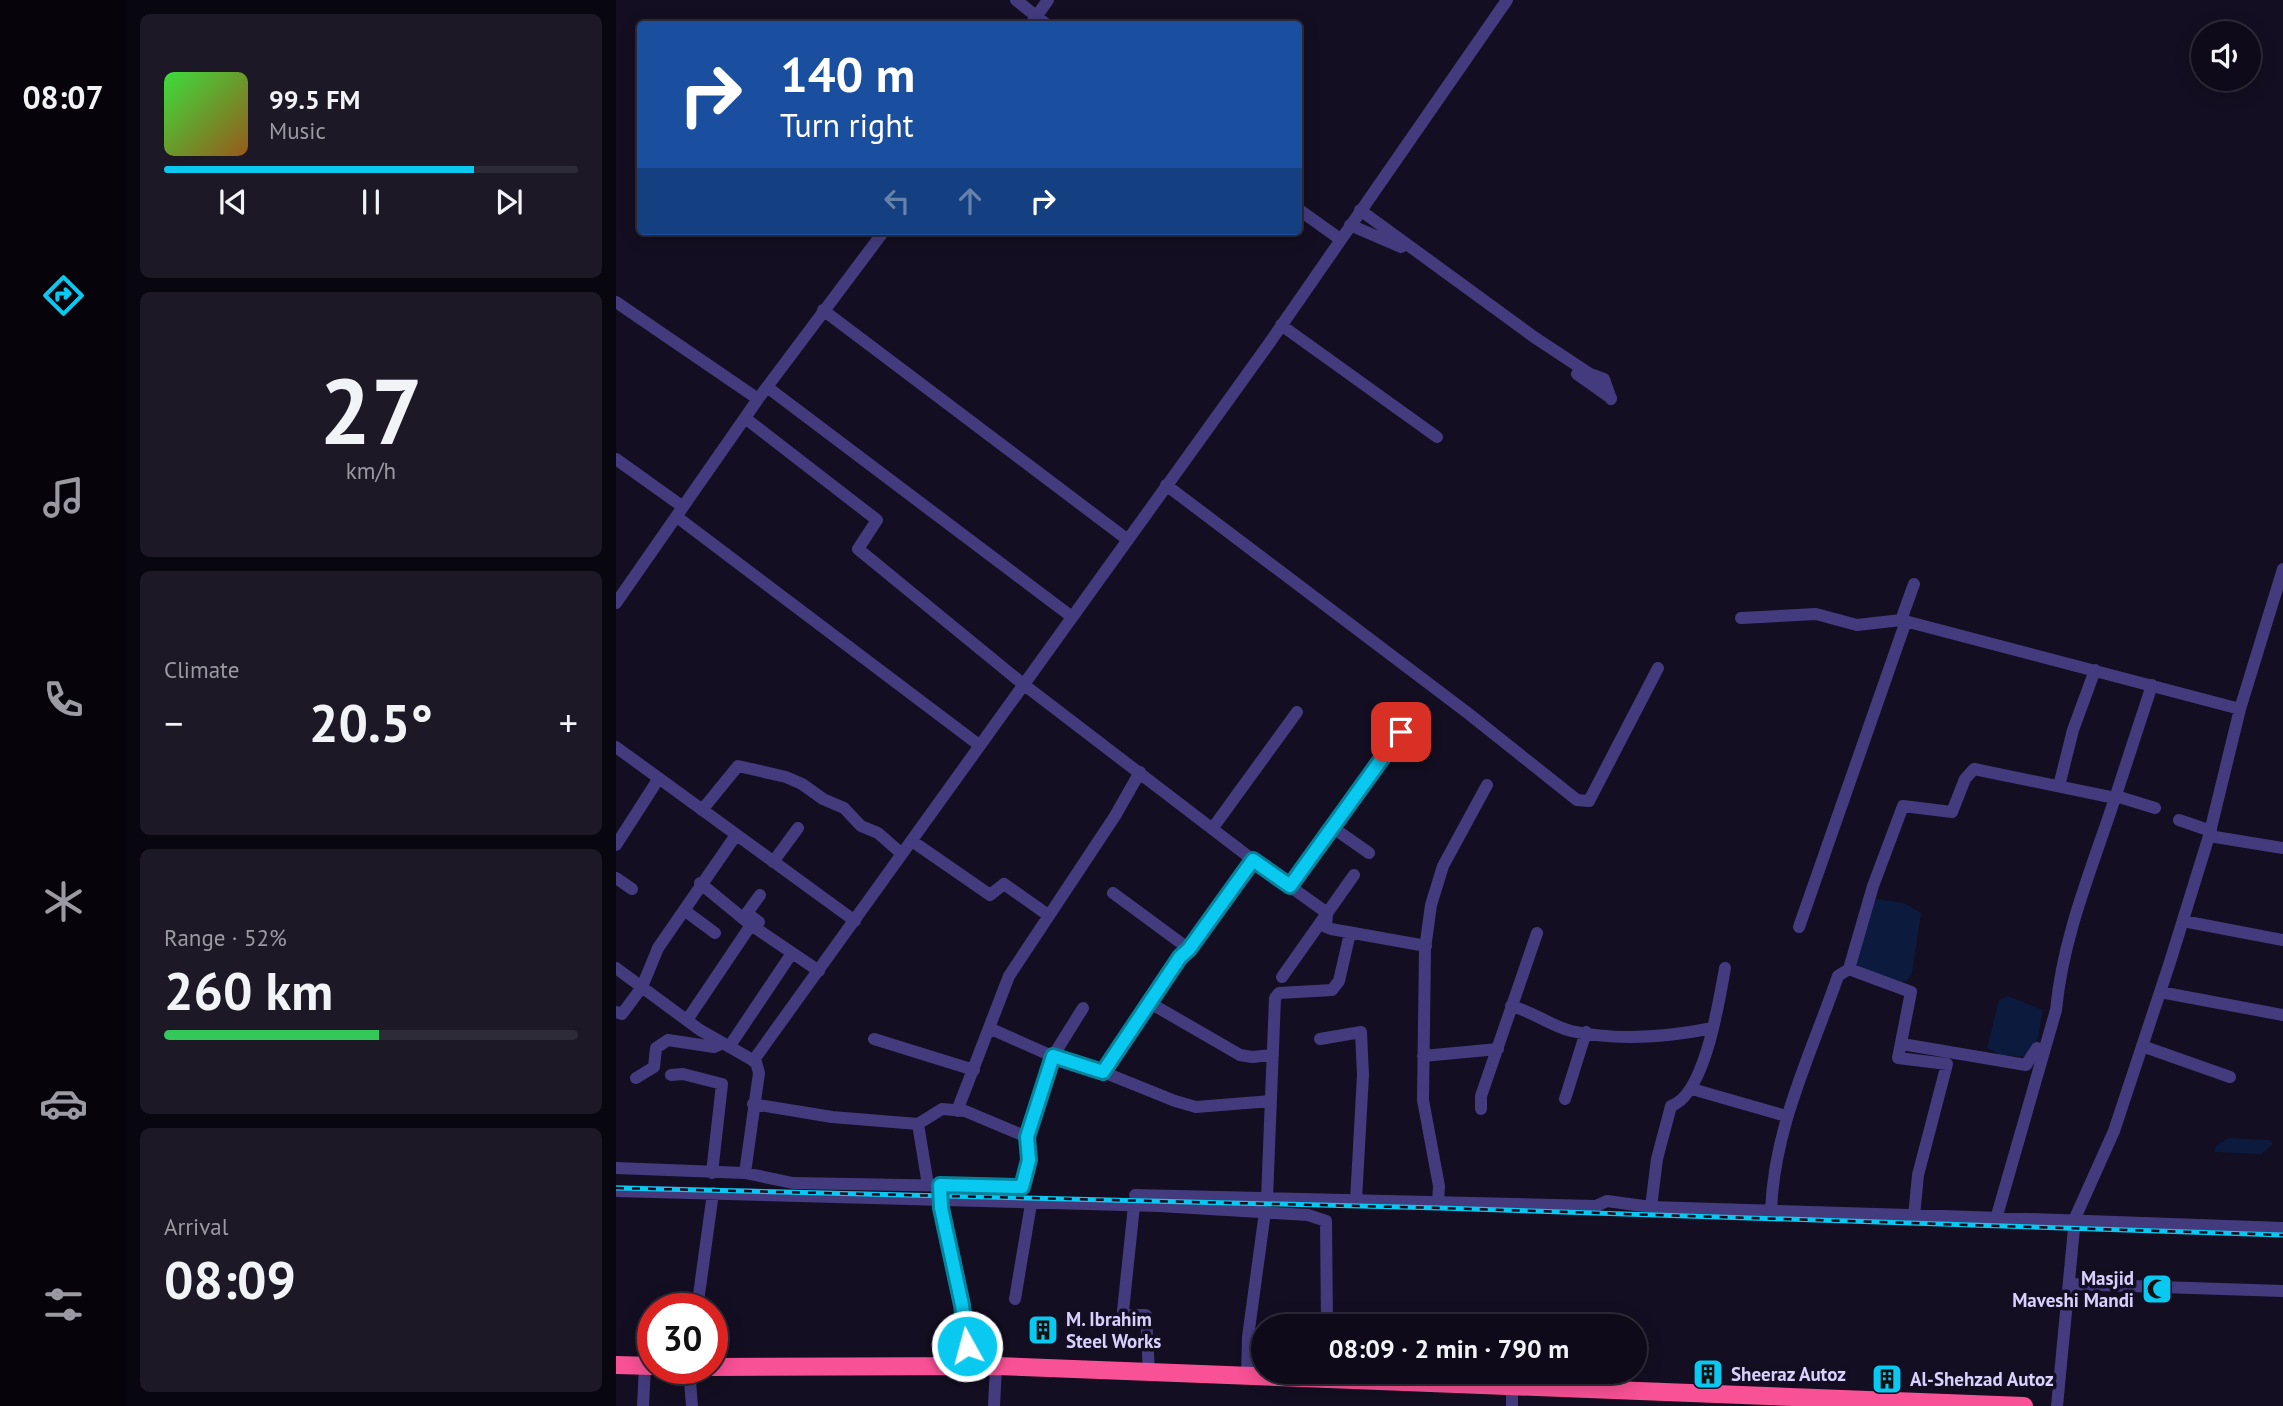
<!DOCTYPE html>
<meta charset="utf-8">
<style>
:root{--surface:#0e0a19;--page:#1c1826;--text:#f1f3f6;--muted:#9b9aa2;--line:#2e2b38;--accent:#0ac9f0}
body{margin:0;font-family:"PT Sans",sans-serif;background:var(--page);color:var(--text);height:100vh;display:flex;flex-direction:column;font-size:26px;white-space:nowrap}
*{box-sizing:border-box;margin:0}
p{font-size:23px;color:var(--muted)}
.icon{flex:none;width:38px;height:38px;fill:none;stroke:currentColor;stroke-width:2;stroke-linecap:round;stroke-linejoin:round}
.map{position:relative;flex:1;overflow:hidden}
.panel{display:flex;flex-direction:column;gap:14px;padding:14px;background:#08060e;width:490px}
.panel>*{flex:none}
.guide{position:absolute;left:21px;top:21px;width:665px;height:214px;border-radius:7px;box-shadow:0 4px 18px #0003,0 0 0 2px var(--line);background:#1a4fa0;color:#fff;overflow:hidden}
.controls{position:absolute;left:1575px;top:21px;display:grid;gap:14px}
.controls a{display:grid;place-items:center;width:70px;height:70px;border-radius:50%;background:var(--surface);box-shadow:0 4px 18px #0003,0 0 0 2px var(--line);font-size:35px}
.speed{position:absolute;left:21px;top:1293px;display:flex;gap:14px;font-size:35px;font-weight:700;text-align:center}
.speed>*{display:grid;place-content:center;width:91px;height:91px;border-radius:50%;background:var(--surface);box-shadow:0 4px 18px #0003,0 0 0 2px var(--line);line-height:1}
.speed .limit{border:10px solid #d22;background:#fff;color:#111}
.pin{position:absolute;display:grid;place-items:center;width:60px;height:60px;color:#fff;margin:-30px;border-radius:14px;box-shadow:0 4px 10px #0006}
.me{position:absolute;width:77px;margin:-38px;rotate:353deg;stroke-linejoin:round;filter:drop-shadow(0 0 5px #0008)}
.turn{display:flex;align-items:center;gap:24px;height:147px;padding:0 28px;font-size:32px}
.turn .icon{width:91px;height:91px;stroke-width:2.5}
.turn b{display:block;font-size:49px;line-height:60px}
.lanes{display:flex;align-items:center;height:66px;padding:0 28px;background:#0003;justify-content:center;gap:35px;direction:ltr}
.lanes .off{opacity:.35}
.big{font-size:52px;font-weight:700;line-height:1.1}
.panel .card{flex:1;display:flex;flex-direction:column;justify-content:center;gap:10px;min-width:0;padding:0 24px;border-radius:10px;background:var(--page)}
.panel .dial{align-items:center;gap:0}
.dial b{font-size:91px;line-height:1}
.song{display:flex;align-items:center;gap:21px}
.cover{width:84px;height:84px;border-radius:10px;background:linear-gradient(135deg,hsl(120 70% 55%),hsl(30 70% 35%))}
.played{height:7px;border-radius:4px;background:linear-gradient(90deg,var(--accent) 75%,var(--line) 75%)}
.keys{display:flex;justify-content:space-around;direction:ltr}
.heat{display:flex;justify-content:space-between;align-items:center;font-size:38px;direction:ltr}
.charge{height:10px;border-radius:5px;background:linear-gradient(90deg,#34c759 52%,var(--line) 0)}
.trip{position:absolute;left:635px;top:1314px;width:396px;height:70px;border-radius:35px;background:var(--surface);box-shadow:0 4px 18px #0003,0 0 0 2px var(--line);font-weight:700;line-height:70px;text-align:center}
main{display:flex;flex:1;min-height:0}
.menu{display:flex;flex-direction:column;width:126px;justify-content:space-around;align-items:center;background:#06040a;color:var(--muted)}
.menu .icon{width:49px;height:49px}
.menu .on{color:var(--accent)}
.menu b{font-size:32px;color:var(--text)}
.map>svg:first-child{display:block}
.water{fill:#0c1a3d}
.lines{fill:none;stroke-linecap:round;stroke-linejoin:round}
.minor{stroke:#433b7e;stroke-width:12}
.highway{stroke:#f85195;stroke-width:18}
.rail-casing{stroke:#0ac9f0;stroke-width:5}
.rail{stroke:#130e21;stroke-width:2.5;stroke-dasharray:8;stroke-linecap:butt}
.route-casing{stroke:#06839c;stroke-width:18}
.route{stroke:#0ac9f0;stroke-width:12}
.labels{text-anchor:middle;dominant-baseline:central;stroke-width:7;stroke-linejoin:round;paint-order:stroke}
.poi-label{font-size:19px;font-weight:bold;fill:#d9d1fd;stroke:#130e21;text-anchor:start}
</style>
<main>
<nav class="menu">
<b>08:07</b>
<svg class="icon on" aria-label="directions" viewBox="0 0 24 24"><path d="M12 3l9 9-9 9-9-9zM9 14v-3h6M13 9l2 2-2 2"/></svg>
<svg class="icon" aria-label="music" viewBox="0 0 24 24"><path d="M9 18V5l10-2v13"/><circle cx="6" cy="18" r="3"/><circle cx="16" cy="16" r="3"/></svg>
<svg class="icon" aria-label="phone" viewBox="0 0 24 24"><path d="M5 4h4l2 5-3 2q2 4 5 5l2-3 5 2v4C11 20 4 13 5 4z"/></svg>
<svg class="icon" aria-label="climate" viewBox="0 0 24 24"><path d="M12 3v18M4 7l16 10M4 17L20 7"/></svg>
<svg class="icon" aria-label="car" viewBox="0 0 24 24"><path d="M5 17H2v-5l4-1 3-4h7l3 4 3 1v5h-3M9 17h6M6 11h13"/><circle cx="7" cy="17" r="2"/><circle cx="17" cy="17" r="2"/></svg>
<svg class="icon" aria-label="filters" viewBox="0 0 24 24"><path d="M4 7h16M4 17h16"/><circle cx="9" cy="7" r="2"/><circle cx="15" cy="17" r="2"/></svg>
</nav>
<section class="panel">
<div class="card">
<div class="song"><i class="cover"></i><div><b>99.5 FM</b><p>Music</p></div></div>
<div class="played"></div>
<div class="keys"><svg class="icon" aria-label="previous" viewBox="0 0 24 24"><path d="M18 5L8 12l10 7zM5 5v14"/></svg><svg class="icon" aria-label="pause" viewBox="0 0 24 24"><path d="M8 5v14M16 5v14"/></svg><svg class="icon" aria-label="next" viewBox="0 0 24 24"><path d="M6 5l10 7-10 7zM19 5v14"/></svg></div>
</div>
<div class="card dial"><b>27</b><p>km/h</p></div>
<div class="card"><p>Climate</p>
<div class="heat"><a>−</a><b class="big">20.5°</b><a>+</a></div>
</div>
<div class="card"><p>Range · 52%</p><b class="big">260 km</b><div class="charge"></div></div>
<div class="card"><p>Arrival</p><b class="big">08:09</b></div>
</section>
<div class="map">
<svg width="1667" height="1406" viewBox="0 0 1667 1406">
<rect width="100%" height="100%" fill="#130e21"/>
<path class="water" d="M1261 899 1288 903 1305 913 1296 973 1291 981 1284 982 1239 968 1256 905Z
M1392 996 1427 1010 1421 1043 1411 1057 1385 1055 1371 1048 1383 1000Z
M1613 1138 1654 1140 1657 1144 1646 1154 1599 1152 1600 1145Z"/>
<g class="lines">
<path class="minor" d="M400 0 430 24
M415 24 432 0
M682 209 724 239
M744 210 918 337 974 374 988 379 995 399
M734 225 785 247
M0 302 142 399
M207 310 512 540
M665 325 821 437
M961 374 995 398
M151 387 456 617
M129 418 261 520 242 549 407 684 637 860 573 949 563 957 487 1072
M0 459 67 507
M550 485 853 714 961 800 973 801 1042 668
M61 517 363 745
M1298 584 1285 620 1624 709
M0 603 142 399 268 231
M1125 618 1200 614 1241 625 1285 620
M0 747 239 921
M1443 786 1457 730 1479 670
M1500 796 1539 808
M86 810 122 766 170 777 186 784 207 799 228 808 245 826 262 833 286 854
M1563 820 1595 831
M716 827 753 853
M596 829 681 712
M1593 836 1667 848
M296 841 374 895 388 884 432 915
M0 845 43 778
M637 860 707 910 711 914 710 927 715 929 810 946
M157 862 182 828
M0 878 16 889
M84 883 135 925 203 971
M674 886 801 710
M497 893 573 949
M68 910 99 933
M1567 921 1667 940
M143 922 131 913 144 895
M1183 927 1290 621
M0 968 84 1030 140 1062 143 1073 129 1173
M1233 969 1295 992 1282 1058 1331 1064 1302 1175 1298 1216
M666 977 738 875
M1544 992 1667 1015
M534 1003 624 1055 636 1057 657 1055
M895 1006C916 1011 935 1026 955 1031 1001 1041 1052 1037 1097 1028
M0 1012 6 1014 26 987 42 948 120 835
M71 1020 135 925
M373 1028 454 1064 487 1072 559 1101 580 1107 655 1101
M258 1039 358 1070
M704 1039 745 1032 747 1075 740 1200
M1286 1044 1410 1065 1421 1048
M1526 1046 1614 1077
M113 1047 176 953
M807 1056 882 1049
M137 1061 652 345 891 0
M55 1075 67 1074 106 1084 96 1173
M20 1078 38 1067 40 1048 52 1040 98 1047 107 1043
M1076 1089 1170 1116
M949 1099 970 1032
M137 1104 216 1117 302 1124 312 1185
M865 1109V1096L921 933
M341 1111 393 976 499 816 524 772
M302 1124 326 1109 349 1111 411 1137
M0 1168 129 1173 177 1183 406 1187 413 1160 411 1137 437 1056 467 1008
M0 1191 543 1206 692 1215 710 1221 711 1326
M326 1194 325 1208 346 1305 353 1366
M519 1195 980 1206 991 1201 1035 1207C1246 1214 1456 1219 1667 1228
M651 1198 659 998 663 993 716 990 723 981 734 933
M822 1202 823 1186 807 1100 809 949 815 905 827 866 871 785
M518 1206 507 1311 508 1315H530L533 1373
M1035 1207 1041 1159 1055 1106C1089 1095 1103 1001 1109 968
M1155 1211C1158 1127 1195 1054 1222 976L1233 969 1257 886 1287 806 1336 812 1349 779 1358 769 1499 798 1536 685
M1380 1219 1440 1010C1447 936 1476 868 1499 798
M1453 1284 1667 1291
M399 1299 415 1204
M81 1309 97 1193
M73 1368 76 1406
M631 1377 632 1337 649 1212
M27 1406 29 1366
M378 1406 380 1366
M896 1406V1386
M1441 1406 1459 1218 1498 1131 1554 962 1593 836 1624 709 1667 569"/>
<path class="highway" d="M0 1365 37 1366
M96 1367 380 1366 1408 1406"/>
<g class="rail-casing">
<path id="rail" d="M0 1188 824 1208 1667 1235"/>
</g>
<use href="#rail" class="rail"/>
</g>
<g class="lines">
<g class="route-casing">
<path id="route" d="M351 1346 346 1305 325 1208 324 1185 406 1187 413 1160 411 1137 437 1056 487 1072 564 957 573 949 637 860 674 886 785 732"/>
</g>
<use href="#route" class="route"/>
</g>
<defs>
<g id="mosque-square" transform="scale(1.575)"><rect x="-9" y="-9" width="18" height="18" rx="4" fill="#0ac9f0" stroke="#130e21"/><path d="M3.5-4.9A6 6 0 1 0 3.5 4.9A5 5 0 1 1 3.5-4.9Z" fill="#111"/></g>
<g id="building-square" transform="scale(1.575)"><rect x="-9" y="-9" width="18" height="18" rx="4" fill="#0ac9f0" stroke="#130e21"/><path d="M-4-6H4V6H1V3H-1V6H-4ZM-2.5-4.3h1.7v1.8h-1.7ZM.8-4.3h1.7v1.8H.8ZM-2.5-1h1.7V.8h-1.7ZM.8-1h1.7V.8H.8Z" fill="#111"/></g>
</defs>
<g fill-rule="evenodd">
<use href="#mosque-square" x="1541" y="1289"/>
<use href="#building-square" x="427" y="1330"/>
<use href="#building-square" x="1092" y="1374"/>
<use href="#building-square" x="1271" y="1379"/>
</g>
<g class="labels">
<g class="poi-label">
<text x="1518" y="1278" text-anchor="end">Masjid<tspan x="1518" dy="22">Maveshi Mandi</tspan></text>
<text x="450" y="1319">M. Ibrahim<tspan x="450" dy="22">Steel Works</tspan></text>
<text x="1115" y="1374">Sheeraz Autoz</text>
<text x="1294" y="1379">Al-Shehzad Autoz</text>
</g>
</g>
</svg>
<div class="controls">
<a><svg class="icon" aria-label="sound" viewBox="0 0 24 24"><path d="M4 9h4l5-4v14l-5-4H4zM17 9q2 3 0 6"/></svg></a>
</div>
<div class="speed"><div class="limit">30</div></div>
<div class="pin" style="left:785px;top:732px;background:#d93025"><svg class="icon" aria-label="arrive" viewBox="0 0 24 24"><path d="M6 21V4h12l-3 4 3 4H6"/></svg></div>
<svg class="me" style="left:351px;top:1346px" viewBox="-20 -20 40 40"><circle r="17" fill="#0ac9f0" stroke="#fff" stroke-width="3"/><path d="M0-11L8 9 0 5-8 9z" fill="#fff"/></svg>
<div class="trip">08:09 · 2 min · 790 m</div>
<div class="guide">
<div class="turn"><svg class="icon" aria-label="right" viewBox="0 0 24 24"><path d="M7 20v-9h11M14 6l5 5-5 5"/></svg><div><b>140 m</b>Turn right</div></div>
<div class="lanes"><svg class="icon off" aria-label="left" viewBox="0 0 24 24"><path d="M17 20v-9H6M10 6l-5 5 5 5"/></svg><svg class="icon off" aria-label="ahead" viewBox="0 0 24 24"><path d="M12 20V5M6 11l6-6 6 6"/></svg><svg class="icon" aria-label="right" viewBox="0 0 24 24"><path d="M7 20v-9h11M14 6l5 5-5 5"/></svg></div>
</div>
</div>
</main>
